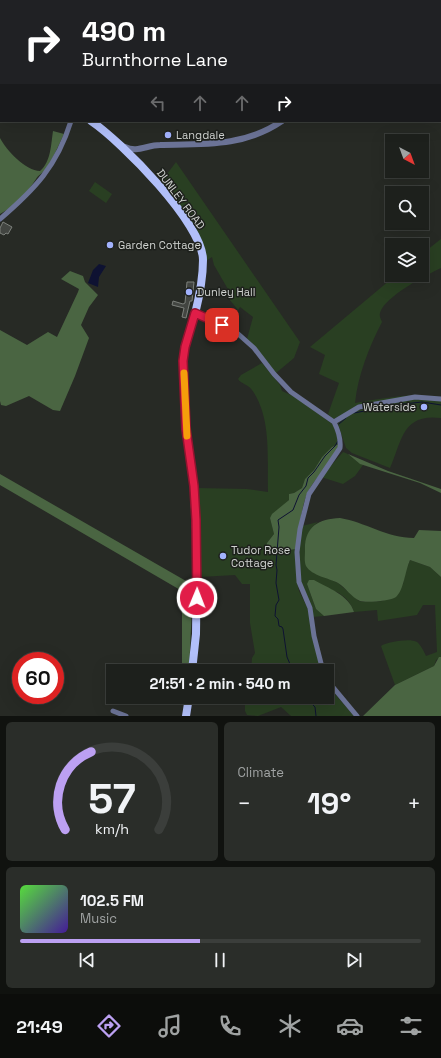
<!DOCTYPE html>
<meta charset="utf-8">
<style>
:root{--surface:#1d201c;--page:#2a2d29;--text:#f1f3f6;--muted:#a0a3a3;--line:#3b3e3b;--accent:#bca0f2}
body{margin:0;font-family:"Space Grotesk",sans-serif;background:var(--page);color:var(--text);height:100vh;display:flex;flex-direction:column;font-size:15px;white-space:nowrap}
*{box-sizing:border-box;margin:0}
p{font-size:13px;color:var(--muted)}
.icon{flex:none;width:22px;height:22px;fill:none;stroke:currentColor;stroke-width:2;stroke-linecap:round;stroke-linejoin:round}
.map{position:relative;height:716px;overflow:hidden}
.drawer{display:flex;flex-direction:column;gap:6px;padding:6px;background:#10120f;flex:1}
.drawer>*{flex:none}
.guide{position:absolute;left:0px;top:0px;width:441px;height:122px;box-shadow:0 4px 16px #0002,0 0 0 1px var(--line);background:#202124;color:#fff;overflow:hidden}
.needle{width:26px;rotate:139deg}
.buttons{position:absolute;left:385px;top:134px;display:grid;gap:8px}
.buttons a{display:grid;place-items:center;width:44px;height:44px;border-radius:0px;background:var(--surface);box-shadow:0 4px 16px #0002,0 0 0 1px var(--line);font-size:20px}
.speed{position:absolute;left:12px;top:652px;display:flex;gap:8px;font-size:20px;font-weight:700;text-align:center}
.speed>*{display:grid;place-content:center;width:52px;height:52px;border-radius:50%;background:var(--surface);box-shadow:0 4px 16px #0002,0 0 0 1px var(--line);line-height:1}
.speed .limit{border:6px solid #d22;background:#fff;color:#111}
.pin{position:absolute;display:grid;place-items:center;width:34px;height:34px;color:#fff;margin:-17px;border-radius:8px;box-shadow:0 2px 6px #0006}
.me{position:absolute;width:44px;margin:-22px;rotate:1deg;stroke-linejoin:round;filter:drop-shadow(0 0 3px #0008)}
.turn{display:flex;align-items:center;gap:14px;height:84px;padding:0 16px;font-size:18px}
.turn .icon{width:52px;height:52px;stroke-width:2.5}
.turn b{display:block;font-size:28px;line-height:34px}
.lanes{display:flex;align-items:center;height:38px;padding:0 16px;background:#0003;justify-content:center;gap:20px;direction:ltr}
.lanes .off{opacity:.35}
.big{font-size:30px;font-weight:700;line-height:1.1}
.drawer .card{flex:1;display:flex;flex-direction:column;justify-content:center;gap:6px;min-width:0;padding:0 14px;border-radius:6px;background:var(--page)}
.drawer .dial{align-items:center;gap:0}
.dial svg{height:104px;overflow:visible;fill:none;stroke:var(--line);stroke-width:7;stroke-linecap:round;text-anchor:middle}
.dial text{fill:var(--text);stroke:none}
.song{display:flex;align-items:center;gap:12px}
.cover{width:48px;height:48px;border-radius:6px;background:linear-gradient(135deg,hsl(110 70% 55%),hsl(260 70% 35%))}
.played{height:4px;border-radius:2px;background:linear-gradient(90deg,var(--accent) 45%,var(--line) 45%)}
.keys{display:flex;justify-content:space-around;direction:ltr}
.heat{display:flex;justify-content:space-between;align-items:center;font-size:22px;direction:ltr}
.drawer .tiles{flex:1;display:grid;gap:6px;grid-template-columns:1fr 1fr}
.card:last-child{grid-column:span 2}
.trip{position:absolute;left:106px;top:664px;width:228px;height:40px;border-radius:0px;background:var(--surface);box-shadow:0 4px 16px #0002,0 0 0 1px var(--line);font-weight:700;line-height:40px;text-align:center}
.tabs{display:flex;height:64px;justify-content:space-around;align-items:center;background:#0c0d0b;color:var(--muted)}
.tabs .icon{width:28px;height:28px}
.tabs .current{color:var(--accent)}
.tabs b{font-size:18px;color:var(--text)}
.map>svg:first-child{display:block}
.green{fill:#293f22}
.forest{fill:#4a6542}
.water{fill:#0e1232}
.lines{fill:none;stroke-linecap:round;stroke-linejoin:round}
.stream{stroke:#0e1232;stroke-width:1}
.building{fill:#424541;stroke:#7c807b}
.minor{stroke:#6b7396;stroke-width:5}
.tertiary{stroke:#6b7396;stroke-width:6}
.primary{stroke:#b1bff9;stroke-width:8}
.route-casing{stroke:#92132f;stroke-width:10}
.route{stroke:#e11d48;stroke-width:7}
.slow{stroke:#f59e0b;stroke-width:7}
.poi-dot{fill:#a2b2fd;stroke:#1d201c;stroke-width:1.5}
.labels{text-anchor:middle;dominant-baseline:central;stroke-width:3;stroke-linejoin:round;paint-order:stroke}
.poi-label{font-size:11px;fill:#cfd2cf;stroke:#1d201c;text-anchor:start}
.street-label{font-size:11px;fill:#cfd2cf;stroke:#1d201c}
</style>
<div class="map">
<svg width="441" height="716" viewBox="0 0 441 716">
<rect width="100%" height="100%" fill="#272a25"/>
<path class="green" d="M176 162 300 342 294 358 276 373 247 339 253 317 240 307 238 310 225 294 229 291 214 265 212 257 206 261 159 181 167 174Z
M95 182 112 194 106 203 89 191Z
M441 239V268C426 275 384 297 380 313 379 317 381 319 382 322 369 347 358 375 355 403 376 399 396 396 418 395L358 405 341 416 333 419 328 414 339 383 319 374 325 355 310 347 396 275H422V254Z
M262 363 280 385 282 391 295 397 331 423 334 426 339 444 332 447 322 457 314 470 305 479 302 488 294 493 289 494V500L270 518 274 534 267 543 269 555 275 552 296 549 297 582 299 591 308 609 321 671H251L252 658 255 653 250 623V584H242L235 575 200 577 196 488 247 489 268 492C267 459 272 418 252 390 248 384 241 384 238 379L241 375Z
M411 399 441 400V418C402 413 402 441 390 468L352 453 346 448 338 424 344 418 356 411Z
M343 452C351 454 355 462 363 465L355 476 343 484 321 477Z
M318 522C301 535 305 552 310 570L338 583 359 601 365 602 383 601 403 584 405 573 410 560 430 567 441 577V657L436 660 434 666 395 685 381 646C388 642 410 638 417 642 421 645 424 652 426 656L437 652 435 605H423L417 615 378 621 377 610 354 612C348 591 325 587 307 584L316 609 324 616 312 617 300 581 298 555 302 526Z
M327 685 354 716H291L281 707 258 716 247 715 245 711V697H327Z"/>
<path class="forest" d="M53 131 64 134C58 146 53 159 45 170 42 174 38 175 36 179 27 193 15 206 0 214V138C6 150 26 171 40 171 51 162 51 144 53 131Z
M70 271 83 276 85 282 98 295 89 307 81 325 89 338 75 376 60 411 53 410 29 396 6 406 1 405 0 401V330L27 345 48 332 57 337 78 292 79 289 61 279Z
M339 444C334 463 315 476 307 494 301 508 299 533 296 549L275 552 269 555 265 553 267 543 274 534 270 518 272 514 289 500V494L294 493 302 488 305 479 314 470 322 457 332 447Z
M348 454 388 471 441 489V493L420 483 360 464Z
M0 474 193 585 189 671H182V591L0 485Z
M340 518C365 522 387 538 414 538L419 530 441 531V577L430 567 410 560C405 571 404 590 396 597 391 601 366 603 360 601 351 597 346 588 338 583 329 578 312 576 306 566 304 561 305 556 305 551 304 527 318 519 340 518Z
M309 580H314C328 588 349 595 354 612L324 616 316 609 307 584Z
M439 657H441V716H363L395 685 434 666Z"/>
<path class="water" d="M99 264 106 266 99 277 98 287 88 283 93 270Z"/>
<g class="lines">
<path class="stream" d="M403 404 422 402 441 405
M375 409 399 404
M354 413 370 410
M339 424 346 418
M293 671 287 657 283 629 282 627 279 626 278 619 275 616 276 605 279 600 276 583 277 570 276 565 279 527 278 520 293 510 299 495 306 486 308 478 314 472 325 456 335 446 338 441
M310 697 312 699V704L315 707 316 716"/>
</g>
<path class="building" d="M3 222 12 227 8 234 6 233 4 235 0 233V228Z
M187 282H194L192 301H190L186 318 182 317 184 308 172 305 173 301 183 304 185 303Z"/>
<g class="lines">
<path class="minor" d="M0 219C35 189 57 166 71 121
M195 313 236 332 254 348 274 374 291 392 334 422C338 430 341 439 340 448L309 494 300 529 297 552 299 582 310 608 314 636 323 671
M334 422 359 407 415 397 441 399
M327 680 357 716
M113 711 126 716"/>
<path class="tertiary" d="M440 51H441
M125 147C137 153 147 145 160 145 204 144 244 147 282 121"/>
<path class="primary" d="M42 0V1
M91 121C122 142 203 224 203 260 203 278 199 298 195 314 190 330 184 345 183 361L186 429 194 486 197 553 196 634 192 671
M186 716 189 697"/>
</g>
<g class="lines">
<g class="route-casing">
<path id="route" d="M197 598 196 520 194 486 186 429 183 361 185 347 195 313 222 325"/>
</g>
<use href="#route" class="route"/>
<path class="slow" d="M184 373 187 436"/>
</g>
<g class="poi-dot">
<circle cx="168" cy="135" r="4"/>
<circle cx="110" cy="245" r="4"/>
<circle cx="189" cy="292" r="4"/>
<circle cx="424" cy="407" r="4"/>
<circle cx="223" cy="556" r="4"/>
</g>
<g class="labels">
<g class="poi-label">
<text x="176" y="135">Langdale</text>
<text x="118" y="245">Garden Cottage</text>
<text x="197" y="292">Dunley Hall</text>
<text x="416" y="407" text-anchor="end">Waterside</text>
<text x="231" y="550">Tudor Rose<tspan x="231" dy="13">Cottage</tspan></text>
</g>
<g class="street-label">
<text transform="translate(181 199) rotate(53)">DUNLEY ROAD</text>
</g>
</g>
</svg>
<div class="buttons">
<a><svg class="needle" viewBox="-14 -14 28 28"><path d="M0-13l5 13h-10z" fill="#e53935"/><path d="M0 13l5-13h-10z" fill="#a0a3a3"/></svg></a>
<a><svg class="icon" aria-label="search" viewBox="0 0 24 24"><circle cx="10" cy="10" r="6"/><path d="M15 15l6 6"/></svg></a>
<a><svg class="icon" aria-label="layers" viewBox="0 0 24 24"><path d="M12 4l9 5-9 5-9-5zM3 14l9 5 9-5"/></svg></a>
</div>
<div class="speed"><div class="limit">60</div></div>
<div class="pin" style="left:222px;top:325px;background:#d93025"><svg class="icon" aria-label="arrive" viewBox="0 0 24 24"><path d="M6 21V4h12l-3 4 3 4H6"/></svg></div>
<svg class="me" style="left:197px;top:598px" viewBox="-20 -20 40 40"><circle r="17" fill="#e11d48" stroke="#fff" stroke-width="3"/><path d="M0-11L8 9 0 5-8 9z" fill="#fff"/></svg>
<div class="trip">21:51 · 2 min · 540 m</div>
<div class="guide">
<div class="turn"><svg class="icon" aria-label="right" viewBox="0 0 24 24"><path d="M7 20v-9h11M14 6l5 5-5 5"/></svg><div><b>490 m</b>Burnthorne Lane</div></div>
<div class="lanes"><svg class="icon off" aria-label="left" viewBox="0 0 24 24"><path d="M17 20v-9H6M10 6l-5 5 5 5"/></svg><svg class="icon off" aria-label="ahead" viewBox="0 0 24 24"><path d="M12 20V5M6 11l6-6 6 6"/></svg><svg class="icon off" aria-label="ahead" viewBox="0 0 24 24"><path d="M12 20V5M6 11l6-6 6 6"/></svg><svg class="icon" aria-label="right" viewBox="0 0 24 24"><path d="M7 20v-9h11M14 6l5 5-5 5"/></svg></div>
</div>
</div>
<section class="drawer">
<div class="tiles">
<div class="card dial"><svg viewBox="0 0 100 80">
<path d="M14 69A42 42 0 1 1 86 69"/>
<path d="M14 69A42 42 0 0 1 34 9" stroke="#bca0f2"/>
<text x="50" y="56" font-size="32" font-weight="700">57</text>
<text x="50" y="72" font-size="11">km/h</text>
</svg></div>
<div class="card"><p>Climate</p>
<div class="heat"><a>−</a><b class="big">19°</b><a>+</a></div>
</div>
<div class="card">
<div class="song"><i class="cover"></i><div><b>102.5 FM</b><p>Music</p></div></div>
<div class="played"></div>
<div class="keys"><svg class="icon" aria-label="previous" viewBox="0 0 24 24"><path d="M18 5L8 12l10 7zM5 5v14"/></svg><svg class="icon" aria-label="pause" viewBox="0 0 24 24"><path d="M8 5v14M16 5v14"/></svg><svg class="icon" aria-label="next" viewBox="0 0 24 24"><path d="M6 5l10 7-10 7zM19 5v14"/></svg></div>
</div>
</div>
</section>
<nav class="tabs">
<b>21:49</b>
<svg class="icon current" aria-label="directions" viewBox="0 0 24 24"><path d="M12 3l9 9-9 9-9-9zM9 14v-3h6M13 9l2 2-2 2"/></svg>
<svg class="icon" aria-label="music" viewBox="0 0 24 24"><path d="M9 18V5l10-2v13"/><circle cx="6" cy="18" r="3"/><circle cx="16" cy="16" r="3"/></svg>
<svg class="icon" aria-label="phone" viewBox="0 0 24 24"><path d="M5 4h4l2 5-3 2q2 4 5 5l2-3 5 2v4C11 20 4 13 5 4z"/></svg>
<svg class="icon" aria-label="climate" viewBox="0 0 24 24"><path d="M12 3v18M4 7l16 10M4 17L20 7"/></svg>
<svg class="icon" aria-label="car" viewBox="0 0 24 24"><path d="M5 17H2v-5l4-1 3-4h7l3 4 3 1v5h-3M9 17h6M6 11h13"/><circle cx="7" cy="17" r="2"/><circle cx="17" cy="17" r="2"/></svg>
<svg class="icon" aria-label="filters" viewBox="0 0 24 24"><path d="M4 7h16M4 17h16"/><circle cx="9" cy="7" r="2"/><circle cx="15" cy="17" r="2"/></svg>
</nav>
